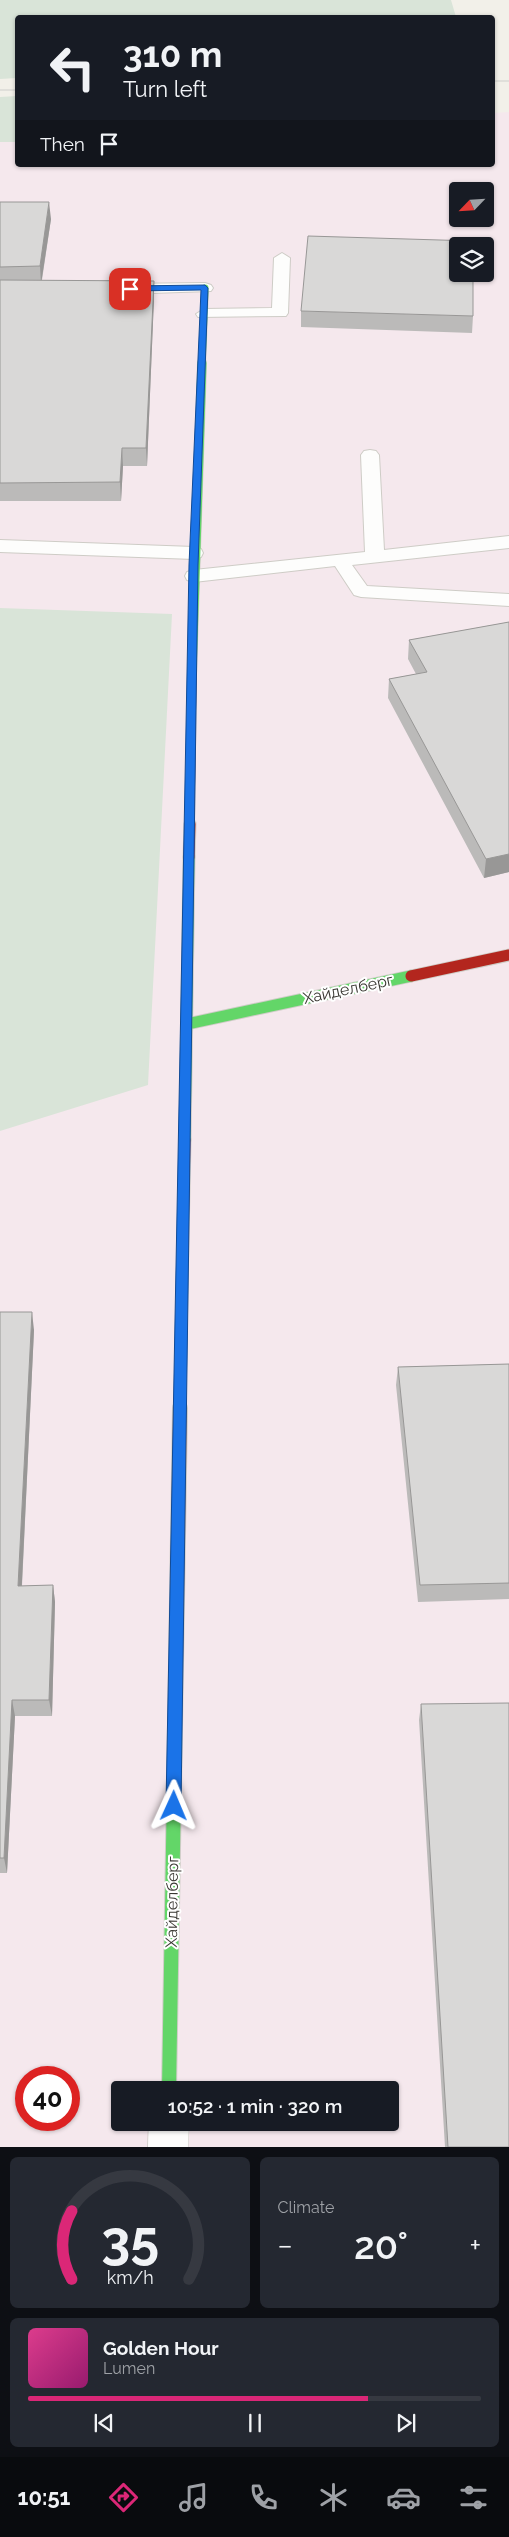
<!DOCTYPE html>
<meta charset="utf-8">
<style>
:root{--surface:#171b24;--page:#242831;--text:#f1f3f6;--muted:#9ea1a6;--line:#363941;--accent:#db2777}
body{margin:0;font-family:Raleway,sans-serif;background:var(--page);color:var(--text);height:100vh;display:flex;flex-direction:column;font-size:19px;white-space:nowrap}
*{box-sizing:border-box;margin:0}
p{font-size:16px;color:var(--muted)}
.icon{flex:none;width:28px;height:28px;fill:none;stroke:currentColor;stroke-width:2;stroke-linecap:round;stroke-linejoin:round}
.map{position:relative;height:2147px;overflow:hidden}
.details{display:flex;flex-direction:column;gap:10px;padding:10px;background:#0d0f14;flex:1}
.details>*{flex:none}
.top-card{position:absolute;left:15px;top:15px;width:480px;height:152px;border-radius:5px;box-shadow:0 1px 4px #0004;background:#171b24;color:var(--text);overflow:hidden}
.needle{width:32px;rotate:245deg}
.fabs{position:absolute;left:449px;top:182px;display:grid;gap:10px}
.fabs a{display:grid;place-items:center;width:45px;height:45px;border-radius:5px;background:var(--surface);box-shadow:0 1px 4px #0004;font-size:25px}
.speed{position:absolute;left:15px;top:2066px;display:flex;gap:10px;font-size:25px;font-weight:700;text-align:center}
.speed>*{display:grid;place-content:center;width:65px;height:65px;border-radius:50%;background:var(--surface);box-shadow:0 1px 4px #0004;line-height:1}
.speed .limit{border:8px solid #d22;background:#fff;color:#111}
.pin{position:absolute;display:grid;place-items:center;width:42px;height:42px;color:#fff;margin:-21px;border-radius:10px;box-shadow:0 2px 8px #0006}
.me{position:absolute;width:55px;margin:-28px;rotate:1deg;stroke-linejoin:round;filter:drop-shadow(0 0 4px #0008)}
.turn{display:flex;align-items:center;gap:18px;height:105px;padding:0 25px;font-size:22px}
.turn .icon{width:65px;height:65px;stroke-width:2.5}
.turn b{display:block;font-size:35px;line-height:42px}
.then{display:flex;align-items:center;height:48px;padding:0 25px;background:#0003;gap:10px;font-size:19px}
.big{font-size:38px;font-weight:600;line-height:1.1}
.details .card{flex:1;display:flex;flex-direction:column;justify-content:center;gap:8px;min-width:0;padding:0 18px;border-radius:8px;background:var(--page)}
.details .dial{align-items:center;gap:0}
.dial svg{height:130px;overflow:visible;fill:none;stroke:var(--line);stroke-width:7;stroke-linecap:round;text-anchor:middle}
.dial text{fill:var(--text);stroke:none}
.song{display:flex;align-items:center;gap:15px}
.cover{width:60px;height:60px;border-radius:8px;background:linear-gradient(135deg,hsl(330 70% 55%),hsl(320 70% 35%))}
.played{height:5px;border-radius:2px;background:linear-gradient(90deg,var(--accent) 75%,var(--line) 75%)}
.keys{display:flex;justify-content:space-around;direction:ltr}
.heat{display:flex;justify-content:space-between;align-items:center;font-size:28px;direction:ltr}
.details .tiles{flex:1;display:grid;gap:10px;grid-template-columns:1fr 1fr}
.card:last-child{grid-column:span 2}
.trip{position:absolute;left:111px;top:2081px;width:288px;height:50px;border-radius:5px;background:var(--surface);box-shadow:0 1px 4px #0004;font-weight:600;line-height:50px;text-align:center}
.tab-bar{display:flex;height:80px;justify-content:space-around;align-items:center;background:#090b0e;color:var(--muted)}
.tab-bar .icon{width:35px;height:35px}
.tab-bar .current{color:var(--accent)}
.tab-bar b{font-size:22px;color:var(--text)}
.map>svg:first-child{display:block}
.commercial{fill:#f5e8ed;fill-rule:evenodd}
.green{fill:#d9e4d8}
.lines{fill:none;stroke-linecap:round;stroke-linejoin:round}
.lane-casing{stroke:#ceccc6;stroke-width:2}
.street-casing{stroke:#ceccc6;stroke-width:1}
.fast-far3-casing{stroke:#ceccc6;stroke-width:8}
.fast-far2-casing{stroke:#ceccc6;stroke-width:10}
.fast-far1-casing{stroke:#ceccc6;stroke-width:13}
.fast-casing{stroke:#ceccc6;stroke-width:16}
.slow-far1-casing{stroke:#ceccc6;stroke-width:13}
.slow-casing{stroke:#ceccc6;stroke-width:16}
.jam-far1-casing{stroke:#ceccc6;stroke-width:10}
.jam-casing{stroke:#ceccc6;stroke-width:13}
.lane{fill:#fdfdfc;fill-rule:evenodd}
.street{fill:#fdfdfc;fill-rule:evenodd}
.fast-far3{stroke:#63d668;stroke-width:7}
.fast-far2{stroke:#63d668;stroke-width:9}
.fast-far1{stroke:#63d668;stroke-width:11}
.fast{stroke:#63d668;stroke-width:14}
.slow-far1{stroke:#ff974d;stroke-width:11}
.slow{stroke:#ff974d;stroke-width:14}
.jam-far1{stroke:#b3261e;stroke-width:9}
.jam{stroke:#b3261e;stroke-width:11}
.tram{stroke:#cececb;stroke-width:1}
.wall{fill:#bbbab9}
.shaded-wall{fill:#989796}
.building{fill:#d9d8d7;stroke:#989796}
.route{fill:#1a73e8;stroke:#114b97}
.labels{text-anchor:middle;dominant-baseline:central;stroke-width:4;stroke-linejoin:round;paint-order:stroke}
.street-label{font-size:16px;fill:#383731;stroke:#fff}
</style>
<div class="map">
<svg width="509" height="2147" viewBox="0 0 509 2147">
<rect width="100%" height="100%" fill="#f2f0e9"/>
<path class="commercial" d="M509 112V2147H0V121H17L18 165H492L493 113ZM458 191H485V219H458ZM458 246H485V274H458ZM26 2078H69V2120H26ZM120 2090H390V2122H120Z"/>
<path class="green" d="M0 0H451L456 17 18 18 17 78 0 79Z
M17 96V142H0V97Z
M0 608 172 614 148 1085 0 1131Z"/>
<g class="lines">
<g class="lane-casing">
<path id="lane" d="M282 253 290 258 288 313 286 316 198 317 196 314 204 309 272 308 274 258Z
M205 283 211 285 213 288 211 291 121 294 113 289 121 284Z
M370 450 376 451 379 455 384 550 509 536V548L352 565 367 586 509 594V606L361 597 354 595 335 566 194 582 187 580 185 576 187 572 194 570 365 552 361 455 364 451Z
M0 540 194 547 201 549 203 553 201 557 194 559 0 552Z"/>
</g>
<g class="street-casing">
<path id="street" d="M149 2122H189L188 2147H148Z"/>
</g>
<g class="fast-far3-casing">
<path id="fast-far3" d="M202 365 205 288"/>
</g>
<g class="fast-far2-casing">
<path id="fast-far2" d="M192 673 202 363"/>
</g>
<g class="fast-far1-casing">
<path id="fast-far1" d="M187 1024 411 976
M185 1140 189 857"/>
</g>
<g class="fast-casing">
<path id="fast" d="M169 2090 175 1727"/>
</g>
<g class="slow-far1-casing">
<path id="slow-far1" d="M180 1409 181 1339"/>
</g>
<g class="slow-casing">
<path id="slow" d="M175 1727 180 1408"/>
</g>
<g class="jam-far1-casing">
<path id="jam-far1" d="M190 825 192 673"/>
</g>
<g class="jam-casing">
<path id="jam" d="M189 857 190 824
M411 976 509 955
M181 1339 185 1140"/>
</g>
<use href="#lane" class="lane"/>
<use href="#street" class="street"/>
<use href="#fast-far3" class="fast-far3"/>
<use href="#fast-far2" class="fast-far2"/>
<use href="#fast-far1" class="fast-far1"/>
<use href="#fast" class="fast"/>
<use href="#slow-far1" class="slow-far1"/>
<use href="#slow" class="slow"/>
<use href="#jam-far1" class="jam-far1"/>
<use href="#jam" class="jam"/>
<path class="tram" d="M492 81H509
M0 90H18"/>
</g>
<path class="wall" d="M0 202 51 219 42 280 154 281V298L147 466H123L121 501H0Z
M301 311 473 316 472 333 301 327Z
M509 622V872L484 878 388 698 389 679 416 674 408 659 409 640Z
M0 1312 34 1330 22 1586 53 1585 55 1602 52 1716H15L7 1873H0Z
M509 1364V1599L418 1602 396 1385 398 1367Z
M421 1704 509 2147H445L419 1720Z"/>
<path class="shaded-wall" d="M49 202 51 219 41 284 40 266Z
M154 281V298L147 466 146 448Z
M122 448 123 466 121 501 120 482Z
M509 854V872L484 878 486 859Z
M32 1312 34 1330 21 1602 18 1586Z
M53 1585 55 1602 52 1716 49 1700Z
M12 1700 15 1716 7 1873 4 1858Z"/>
<path class="building" d="M0 202H49L40 266 0 267Z
M308 236 473 241V246H458V274H473V316L301 311Z
M0 280 154 281 146 448H122L120 482 0 483Z
M509 622V854L486 859 389 679 427 672 409 640Z
M0 1312H32L18 1586 53 1585 49 1700H12L4 1858H0Z
M509 1364V1583L420 1585 398 1367Z
M509 1703V2147H448L421 1704Z"/>
<path class="route" d="M205 285 208 288 198 565 181 1806 179 1811 174 1813 169 1811 166 1806 189 565 201 290 130 291 126 289 130 286Z"/>
<g class="labels">
<g class="street-label">
<text transform="translate(348 989) rotate(-12)">Хайделберг</text>
<text transform="translate(172 1902) rotate(-89)">Хайделберг</text>
</g>
</g>
</svg>
<div class="fabs">
<a><svg class="needle" viewBox="-14 -14 28 28"><path d="M0-13l5 13h-10z" fill="#e53935"/><path d="M0 13l5-13h-10z" fill="#9ea1a6"/></svg></a>
<a><svg class="icon" aria-label="layers" viewBox="0 0 24 24"><path d="M12 4l9 5-9 5-9-5zM3 14l9 5 9-5"/></svg></a>
</div>
<div class="speed"><div class="limit">40</div></div>
<div class="pin" style="left:130px;top:289px;background:#d93025"><svg class="icon" aria-label="arrive" viewBox="0 0 24 24"><path d="M6 21V4h12l-3 4 3 4H6"/></svg></div>
<svg class="me" style="left:174px;top:1806px" viewBox="-20 -20 40 40"><path d="M0-17L14 15 0 8-14 15z" fill="#1a73e8" stroke="#fff" stroke-width="4"/></svg>
<div class="trip">10:52 · 1 min · 320 m</div>
<div class="top-card">
<div class="turn"><svg class="icon" aria-label="left" viewBox="0 0 24 24"><path d="M17 20v-9H6M10 6l-5 5 5 5"/></svg><div><b>310 m</b>Turn left</div></div>
<div class="then">Then<svg class="icon" aria-label="arrive" viewBox="0 0 24 24"><path d="M6 21V4h12l-3 4 3 4H6"/></svg></div>
</div>
</div>
<section class="details">
<div class="tiles">
<div class="card dial"><svg viewBox="0 0 100 80">
<path d="M14 69A42 42 0 1 1 86 69"/>
<path d="M14 69A42 42 0 0 1 14 27" stroke="#db2777"/>
<text x="50" y="56" font-size="32" font-weight="700">35</text>
<text x="50" y="72" font-size="11">km/h</text>
</svg></div>
<div class="card"><p>Climate</p>
<div class="heat"><a>−</a><b class="big">20°</b><a>+</a></div>
</div>
<div class="card">
<div class="song"><i class="cover"></i><div><b>Golden Hour</b><p>Lumen</p></div></div>
<div class="played"></div>
<div class="keys"><svg class="icon" aria-label="previous" viewBox="0 0 24 24"><path d="M18 5L8 12l10 7zM5 5v14"/></svg><svg class="icon" aria-label="pause" viewBox="0 0 24 24"><path d="M8 5v14M16 5v14"/></svg><svg class="icon" aria-label="next" viewBox="0 0 24 24"><path d="M6 5l10 7-10 7zM19 5v14"/></svg></div>
</div>
</div>
</section>
<nav class="tab-bar">
<b>10:51</b>
<svg class="icon current" aria-label="directions" viewBox="0 0 24 24"><path d="M12 3l9 9-9 9-9-9zM9 14v-3h6M13 9l2 2-2 2"/></svg>
<svg class="icon" aria-label="music" viewBox="0 0 24 24"><path d="M9 18V5l10-2v13"/><circle cx="6" cy="18" r="3"/><circle cx="16" cy="16" r="3"/></svg>
<svg class="icon" aria-label="phone" viewBox="0 0 24 24"><path d="M5 4h4l2 5-3 2q2 4 5 5l2-3 5 2v4C11 20 4 13 5 4z"/></svg>
<svg class="icon" aria-label="climate" viewBox="0 0 24 24"><path d="M12 3v18M4 7l16 10M4 17L20 7"/></svg>
<svg class="icon" aria-label="car" viewBox="0 0 24 24"><path d="M5 17H2v-5l4-1 3-4h7l3 4 3 1v5h-3M9 17h6M6 11h13"/><circle cx="7" cy="17" r="2"/><circle cx="17" cy="17" r="2"/></svg>
<svg class="icon" aria-label="filters" viewBox="0 0 24 24"><path d="M4 7h16M4 17h16"/><circle cx="9" cy="7" r="2"/><circle cx="15" cy="17" r="2"/></svg>
</nav>
